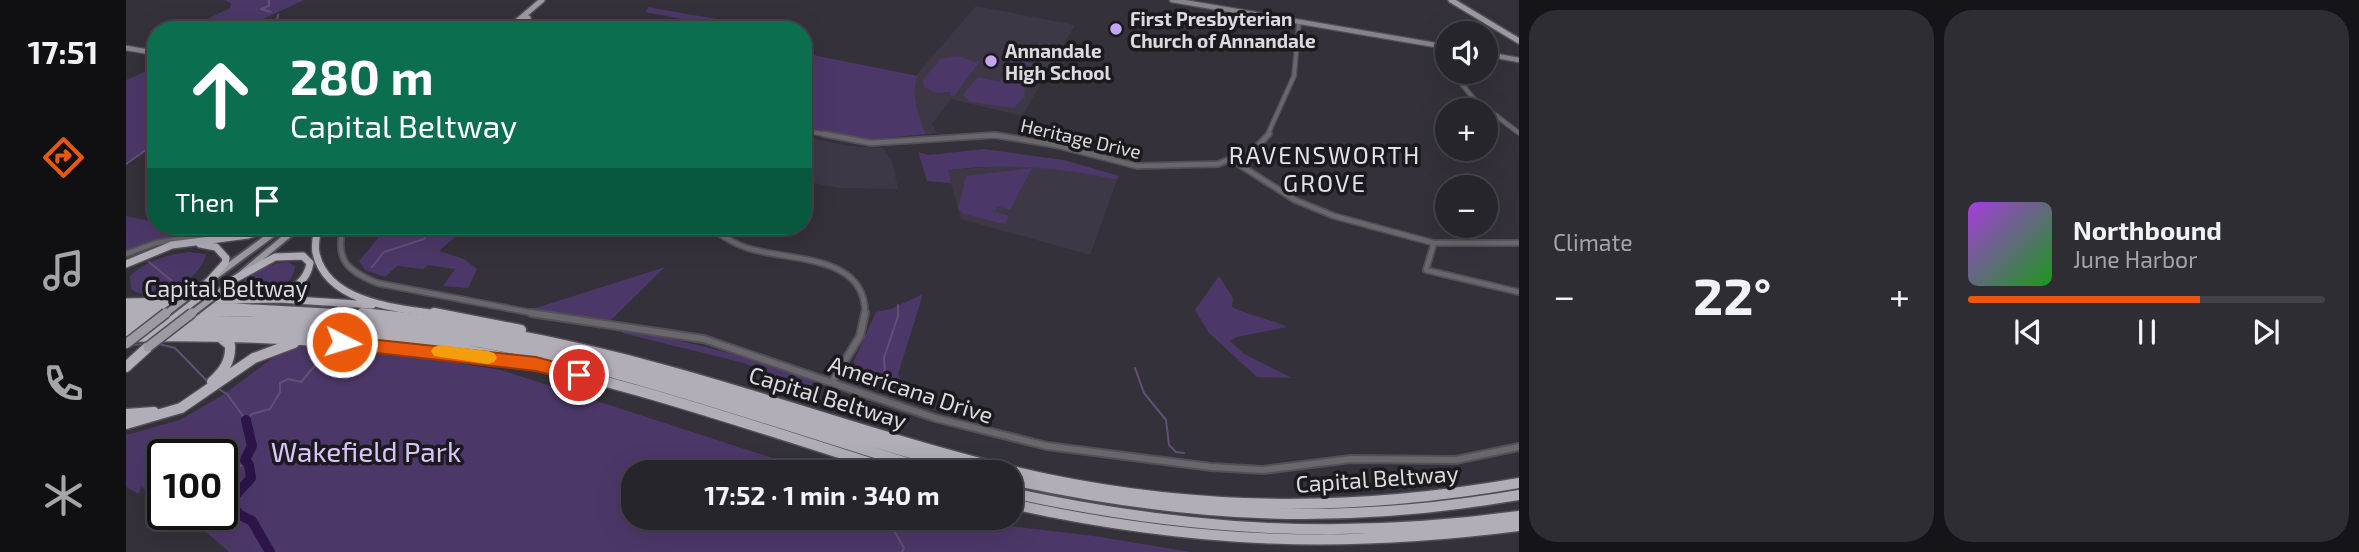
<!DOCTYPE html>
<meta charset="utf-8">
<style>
:root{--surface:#27252c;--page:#2f2d34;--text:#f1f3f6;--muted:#a4a5a9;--line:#434248;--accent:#ea580c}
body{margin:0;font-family:"Exo 2",sans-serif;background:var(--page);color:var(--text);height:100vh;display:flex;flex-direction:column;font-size:26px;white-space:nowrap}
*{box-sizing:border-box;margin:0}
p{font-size:23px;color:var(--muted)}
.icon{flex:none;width:38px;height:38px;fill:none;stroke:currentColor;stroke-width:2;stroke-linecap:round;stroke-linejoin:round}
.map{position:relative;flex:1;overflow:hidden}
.panel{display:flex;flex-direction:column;gap:10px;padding:10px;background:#151418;width:840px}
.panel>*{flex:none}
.top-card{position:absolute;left:21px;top:21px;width:665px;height:214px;border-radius:28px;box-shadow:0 7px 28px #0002,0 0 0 2px var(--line);background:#0b6e4f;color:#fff;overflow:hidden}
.buttons{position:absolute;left:1309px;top:21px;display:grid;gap:14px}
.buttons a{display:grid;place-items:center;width:63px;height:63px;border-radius:50%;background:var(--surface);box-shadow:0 7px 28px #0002,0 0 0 2px var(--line);font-size:35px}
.speed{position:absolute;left:21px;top:439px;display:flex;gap:14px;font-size:35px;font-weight:700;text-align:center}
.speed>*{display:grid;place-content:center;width:91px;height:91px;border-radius:50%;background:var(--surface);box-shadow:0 7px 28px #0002,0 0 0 2px var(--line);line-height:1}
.speed .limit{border:4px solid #111;border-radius:10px;background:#fff;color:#111}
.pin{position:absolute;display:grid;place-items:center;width:60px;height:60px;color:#fff;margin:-30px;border:4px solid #fff;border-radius:50%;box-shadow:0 2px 7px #0007}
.me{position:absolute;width:77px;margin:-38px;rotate:95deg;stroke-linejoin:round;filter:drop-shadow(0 0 5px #0008)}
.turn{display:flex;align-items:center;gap:24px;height:147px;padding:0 28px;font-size:32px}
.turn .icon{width:91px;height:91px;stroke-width:2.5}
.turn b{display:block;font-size:49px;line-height:60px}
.then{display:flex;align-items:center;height:66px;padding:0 28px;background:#0003;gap:14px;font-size:26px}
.big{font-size:52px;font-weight:700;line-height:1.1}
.panel .widget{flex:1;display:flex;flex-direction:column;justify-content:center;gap:10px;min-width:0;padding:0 24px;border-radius:28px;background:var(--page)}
.song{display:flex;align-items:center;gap:21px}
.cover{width:84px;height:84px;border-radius:10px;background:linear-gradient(135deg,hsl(280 70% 55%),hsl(120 70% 35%))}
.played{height:7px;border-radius:4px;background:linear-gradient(90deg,var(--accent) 65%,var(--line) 65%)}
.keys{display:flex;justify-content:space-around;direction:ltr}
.heat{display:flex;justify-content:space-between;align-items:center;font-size:38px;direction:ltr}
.panel .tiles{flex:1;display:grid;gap:10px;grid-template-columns:repeat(2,1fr)}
.trip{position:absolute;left:495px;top:460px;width:402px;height:70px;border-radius:28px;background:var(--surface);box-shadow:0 7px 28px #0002,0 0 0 2px var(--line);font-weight:700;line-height:70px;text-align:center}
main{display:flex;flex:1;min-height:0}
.tab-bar{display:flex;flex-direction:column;width:126px;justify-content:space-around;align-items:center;background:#100f12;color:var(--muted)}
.tab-bar .icon{width:49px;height:49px}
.tab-bar .selected{color:var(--accent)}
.tab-bar b{font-size:32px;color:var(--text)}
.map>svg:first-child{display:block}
.built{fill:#3e3846}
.green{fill:#4c3868}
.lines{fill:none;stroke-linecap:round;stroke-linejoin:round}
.stream{stroke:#624f76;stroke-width:2}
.river{stroke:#2d1449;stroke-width:10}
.tertiary-far2-casing{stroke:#524f58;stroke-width:6}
.tertiary-far1-casing{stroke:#524f58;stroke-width:8}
.tertiary-casing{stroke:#524f58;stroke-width:10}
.secondary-casing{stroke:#524f58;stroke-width:7}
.primary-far1-casing{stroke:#524f58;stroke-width:8}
.primary-casing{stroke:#524f58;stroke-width:10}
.motorway-far1-casing{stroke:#524f58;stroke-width:10}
.motorway-casing{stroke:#524f58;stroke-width:13}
.tertiary-far2{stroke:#69676b;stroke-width:3.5}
.tertiary-far1{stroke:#69676b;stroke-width:4.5}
.tertiary{stroke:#69676b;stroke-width:6}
.secondary{stroke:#86848a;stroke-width:4.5}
.primary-far1{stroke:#9d9aa2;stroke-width:5}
.primary{stroke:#9d9aa2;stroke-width:6}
.motorway-far1{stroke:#b1aeb8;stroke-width:7}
.motorway{stroke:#b1aeb8;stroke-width:10}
.primary-bridge-far1-casing{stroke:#524f58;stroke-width:10;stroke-linecap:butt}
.primary-bridge-casing{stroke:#524f58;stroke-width:12;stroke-linecap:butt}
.primary-bridge-far1{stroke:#9d9aa2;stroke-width:6}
.primary-bridge{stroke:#9d9aa2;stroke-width:9}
.route{fill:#ea580c;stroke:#983908;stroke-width:2}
.slow{fill:#f59e0b}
.poi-dot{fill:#c4a7f1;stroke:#1b1a1e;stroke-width:2.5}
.labels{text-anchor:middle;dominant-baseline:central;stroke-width:7;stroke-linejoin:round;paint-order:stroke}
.far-poi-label{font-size:19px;font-weight:bold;fill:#dcdadf;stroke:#1b1a1e;text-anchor:start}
.far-street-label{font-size:19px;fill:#dcdadf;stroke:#1b1a1e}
.street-label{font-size:23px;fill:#dcdadf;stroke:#1b1a1e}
.neighbourhood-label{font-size:24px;letter-spacing:2px;fill:#e5e1ec;stroke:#1b1a1e}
.near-park-label{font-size:28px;fill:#d9c5f9;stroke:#1b1a1e}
</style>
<main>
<nav class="tab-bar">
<b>17:51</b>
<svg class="icon selected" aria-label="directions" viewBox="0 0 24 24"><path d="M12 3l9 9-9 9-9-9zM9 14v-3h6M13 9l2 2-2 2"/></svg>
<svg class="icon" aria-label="music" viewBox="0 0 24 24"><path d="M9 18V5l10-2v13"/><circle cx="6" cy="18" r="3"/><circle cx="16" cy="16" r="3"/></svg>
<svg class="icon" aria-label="phone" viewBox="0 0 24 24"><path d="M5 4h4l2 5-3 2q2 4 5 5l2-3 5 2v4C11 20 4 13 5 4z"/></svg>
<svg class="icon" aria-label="climate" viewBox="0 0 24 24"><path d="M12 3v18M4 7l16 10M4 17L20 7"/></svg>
</nav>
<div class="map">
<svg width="1393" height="552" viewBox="0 0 1393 552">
<rect width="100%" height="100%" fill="#34313a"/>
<path class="built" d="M850 6 949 25 896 116 825 99 806 124 811 133 796 135 779 88Z
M677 136 722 146 757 148 766 161 772 189 713 188 677 181Z
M895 165 933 168 991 180 964 255 835 219 821 170Z"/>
<path class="green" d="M98 0H178L122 26 75 22 104 8 105 3Z
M523 7 532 9 603 21 598 27 519 12Z
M677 53 792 76C783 89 793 120 800 134L740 140 677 129Z
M832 56 848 62 854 61 828 96 824 95 825 92 809 93 798 87 797 80 814 59Z
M889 59 916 65 902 88H899L898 97 888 108 844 102 837 95 852 77 873 82Z
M30 67V145L0 162V80Z
M858 149 938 160 993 176 991 180C932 167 883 163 822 170L825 183 801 181 792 152 803 155Z
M906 168 884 210 871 206 869 211 860 209 883 216 879 224 838 214 832 209 840 176Z
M0 216 30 222V226H51L77 231 43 237 0 252Z
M262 226H342L313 251 338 259 351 269 342 288 317 286 329 269 302 265 297 269 271 266 259 277 239 270 233 261Z
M64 252 80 254C75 281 27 306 5 289L4 276C21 261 41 254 64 252Z
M162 262 169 266C166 296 127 296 104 294 121 276 137 264 162 262Z
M539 267 485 320 407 309Z
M1093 276 1107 298 1106 307C1124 316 1142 318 1161 327L1111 337 1104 341 1118 354 1166 378 1131 377 1083 333 1069 310Z
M797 294 772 374 782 399 733 385 728 361 750 312 765 309Z
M498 331C564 340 625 358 688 381L682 391 618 363 496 333Z
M183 345 256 351 375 370 690 472H508V518H831L874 532 875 525 967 536 1065 552H103L61 515 96 514V455H37V498L15 487 13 494 0 487V435L54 420 97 395 156 351Z"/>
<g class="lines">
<path class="stream" d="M143 0V6L135 9 145 12
M149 30 152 15
M0 164 30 143
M23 262 46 281 31 293
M246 267 258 252 298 239 304 229 296 226
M33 344 49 348 83 383
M5 345 20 344
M1009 368 1018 393 1040 420 1043 445 1050 452 1058 453
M91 388 101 394 120 420 126 414 144 409 154 392V383L162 379 175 382 203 349
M760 391 758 358 772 316V305
M96 469 122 454
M96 487 105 484 113 491
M106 499 97 494 113 467 120 462
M761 518 778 548 776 552"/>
<path class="river" d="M120 420 126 446 119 460 123 465 125 478 106 499 105 505 114 515 126 521 144 552"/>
<g class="tertiary-far2-casing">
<path id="tertiary-far2" d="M1315 46 1321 65
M1326 72 1348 99 1393 133
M677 130 707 136
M858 136H873
M1141 136 1168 76 1173 22"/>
</g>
<g class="tertiary-far1-casing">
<path id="tertiary-far1" d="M698 134 745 143 869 135 929 145 1011 166 1092 164 1128 150 1143 134
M1106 160 1169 200 1208 216 1308 243H1393
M217 226C209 261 221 270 251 283L417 315
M582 226C595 235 609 245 625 249 667 261 741 255 739 315
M1308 243 1300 270 1393 292
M0 254 30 243 134 226"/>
</g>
<g class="tertiary-casing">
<path id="tertiary" d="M405 313 578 339 809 418 921 446 1085 467 1137 470 1225 459 1330 460 1393 447
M706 382 734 336 739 313"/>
</g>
<g class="secondary-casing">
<path id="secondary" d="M1046 0 1321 47
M0 48 30 53
M1360 54 1393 60"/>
</g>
<g class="primary-far1-casing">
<path id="primary-far1" d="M1325 0 1393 41
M381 30 416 0
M389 30 402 18"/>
</g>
<g class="primary-casing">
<path id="primary" d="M69 291 157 226
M95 291 173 226"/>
</g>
<g class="motorway-far1-casing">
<path id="motorway-far1" d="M192 226C191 234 188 245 190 253 201 305 278 309 320 315
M74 244 90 247 100 258 99 263 82 282
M0 264 46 245 122 235 150 226
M107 280 149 257 177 256 184 263C181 282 166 291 148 296
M0 302 153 299 246 305
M0 309 109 307 255 315
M4 315 118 313 179 315"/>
</g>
<g class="motorway-casing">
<path id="motorway" d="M132 313C225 316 318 326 410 346 560 378 704 433 853 472
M236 313C339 323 439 342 539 370 667 405 791 451 921 479 1080 512 1234 511 1393 483
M308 313 395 330
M0 315 49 313
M0 323C125 319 251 322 374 346 523 376 666 429 811 472
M0 329C113 326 227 330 339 350 487 376 629 427 773 472
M0 337C112 334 223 341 334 354
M0 367 22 347
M86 382C98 371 105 361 104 345L94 337
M0 414 28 412
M0 424 55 408 128 358 168 343
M886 480C1064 518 1213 526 1393 495
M886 493C1061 531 1216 540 1393 516
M886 504C1063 543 1213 549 1393 526"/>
</g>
<use href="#tertiary-far2" class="tertiary-far2"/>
<use href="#tertiary-far1" class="tertiary-far1"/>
<use href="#tertiary" class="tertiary"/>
<use href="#secondary" class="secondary"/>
<use href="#primary-far1" class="primary-far1"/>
<use href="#primary" class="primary"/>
<use href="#motorway-far1" class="motorway-far1"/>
<use href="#motorway" class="motorway"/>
<g class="primary-bridge-far1-casing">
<path id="primary-bridge-far1" d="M38 315 69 291
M64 315 95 291"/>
</g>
<g class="primary-bridge-casing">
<path id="primary-bridge" d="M0 344 40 313
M22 347 66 313"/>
</g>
<use href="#primary-bridge-far1" class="primary-bridge-far1"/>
<use href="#primary-bridge" class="primary-bridge"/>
</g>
<path class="route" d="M216 336 410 357 459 370 462 375 459 380 453 382 410 371 216 349 209 347 207 342 209 338Z"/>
<path class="slow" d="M314 345 362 351 368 353 371 358 368 362 362 364 308 356 305 351 308 347Z"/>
<g class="poi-dot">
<circle cx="990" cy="29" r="7"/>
<circle cx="865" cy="61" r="7"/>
</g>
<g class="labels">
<g class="far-poi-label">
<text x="1004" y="18">First Presbyterian<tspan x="1004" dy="22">Church of Annandale</tspan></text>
<text x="879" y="50">Annandale<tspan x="879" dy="22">High School</tspan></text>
</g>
<g class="far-street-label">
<text transform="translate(955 138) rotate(13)">Heritage Drive</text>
</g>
<g class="street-label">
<text x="100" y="288">Capital Beltway</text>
<text transform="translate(785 389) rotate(18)">Americana Drive</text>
<text transform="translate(702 397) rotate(17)">Capital Beltway</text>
<text transform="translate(1251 478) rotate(-4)">Capital Beltway</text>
</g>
<g class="neighbourhood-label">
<text x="1199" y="154">RAVENSWORTH<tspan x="1199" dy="28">GROVE</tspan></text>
</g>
<g class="near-park-label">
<text x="240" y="451">Wakefield Park</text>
</g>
</g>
</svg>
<div class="buttons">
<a><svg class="icon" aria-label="sound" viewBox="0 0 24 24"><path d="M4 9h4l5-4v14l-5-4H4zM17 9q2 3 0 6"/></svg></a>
<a>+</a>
<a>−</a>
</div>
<div class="speed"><div class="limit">100</div></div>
<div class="pin" style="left:453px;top:375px;background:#d93025"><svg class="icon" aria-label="arrive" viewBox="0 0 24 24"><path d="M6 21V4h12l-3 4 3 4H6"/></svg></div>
<svg class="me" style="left:216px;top:342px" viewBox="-20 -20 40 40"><circle r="17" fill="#ea580c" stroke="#fff" stroke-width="3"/><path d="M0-11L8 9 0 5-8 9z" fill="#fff"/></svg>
<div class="trip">17:52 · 1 min · 340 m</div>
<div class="top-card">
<div class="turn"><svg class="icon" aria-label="ahead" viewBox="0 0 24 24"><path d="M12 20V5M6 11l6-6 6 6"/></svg><div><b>280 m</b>Capital Beltway</div></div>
<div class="then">Then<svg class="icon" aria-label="arrive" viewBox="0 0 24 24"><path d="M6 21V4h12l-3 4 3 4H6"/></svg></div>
</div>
</div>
<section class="panel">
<div class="tiles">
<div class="widget"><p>Climate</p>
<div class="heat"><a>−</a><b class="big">22°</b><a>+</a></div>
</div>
<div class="widget">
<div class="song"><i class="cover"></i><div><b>Northbound</b><p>June Harbor</p></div></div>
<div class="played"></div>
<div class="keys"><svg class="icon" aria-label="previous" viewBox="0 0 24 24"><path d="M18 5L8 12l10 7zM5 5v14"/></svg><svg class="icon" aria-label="pause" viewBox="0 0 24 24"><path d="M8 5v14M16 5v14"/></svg><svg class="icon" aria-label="next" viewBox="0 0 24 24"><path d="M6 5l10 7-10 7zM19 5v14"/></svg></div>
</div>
</div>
</section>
</main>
